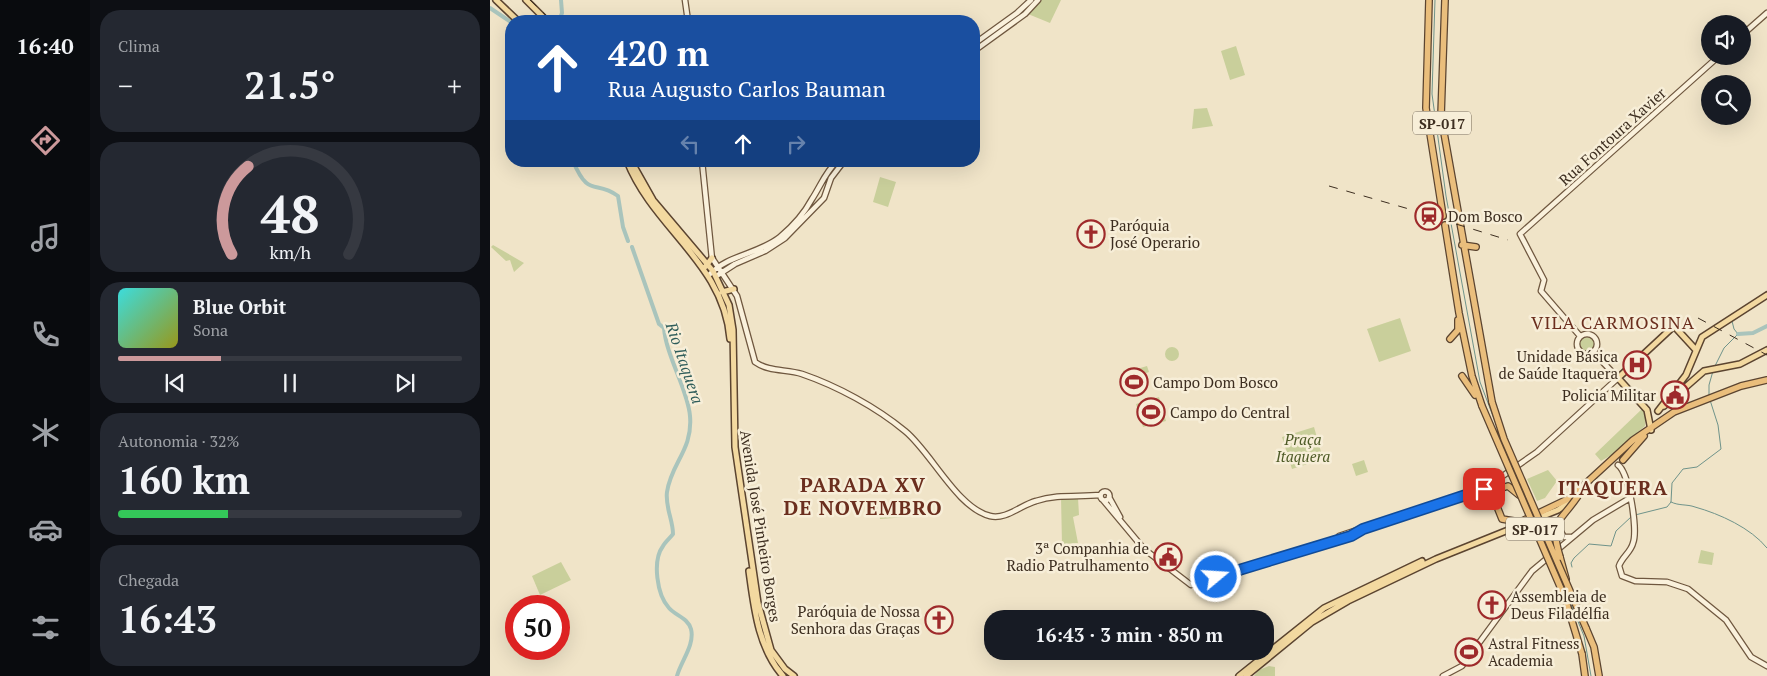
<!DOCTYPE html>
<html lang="pt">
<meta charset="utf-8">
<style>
:root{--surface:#171b24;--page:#242831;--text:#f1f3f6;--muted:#9ea1a6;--line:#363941;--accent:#cc999b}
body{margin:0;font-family:"PT Serif",serif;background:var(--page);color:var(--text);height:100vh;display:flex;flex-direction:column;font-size:19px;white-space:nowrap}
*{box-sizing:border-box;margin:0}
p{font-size:16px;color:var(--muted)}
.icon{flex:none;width:28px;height:28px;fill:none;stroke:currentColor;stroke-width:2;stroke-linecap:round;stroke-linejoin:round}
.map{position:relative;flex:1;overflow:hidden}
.sheet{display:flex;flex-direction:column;gap:10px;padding:10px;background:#0d0f14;width:400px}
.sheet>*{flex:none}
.banner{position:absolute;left:15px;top:15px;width:475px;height:152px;border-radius:20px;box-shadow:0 5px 20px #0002;background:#1a4fa0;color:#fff;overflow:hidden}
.buttons{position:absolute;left:1211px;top:15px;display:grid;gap:10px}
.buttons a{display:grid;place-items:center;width:50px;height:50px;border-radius:50%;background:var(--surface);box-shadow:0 5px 20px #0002;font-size:25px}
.speed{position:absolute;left:15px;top:595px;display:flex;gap:10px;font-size:25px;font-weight:700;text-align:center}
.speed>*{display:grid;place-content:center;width:65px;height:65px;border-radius:50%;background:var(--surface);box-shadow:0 5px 20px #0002;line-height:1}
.speed .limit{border:8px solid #d22;background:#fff;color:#111}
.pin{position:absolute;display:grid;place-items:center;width:42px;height:42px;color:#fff;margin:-21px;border-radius:10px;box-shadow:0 2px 8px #0006}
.me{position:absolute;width:55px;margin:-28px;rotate:72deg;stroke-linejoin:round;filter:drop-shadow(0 0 4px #0008)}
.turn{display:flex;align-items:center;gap:18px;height:105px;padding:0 20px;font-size:22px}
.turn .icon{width:65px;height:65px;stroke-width:2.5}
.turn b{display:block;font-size:35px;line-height:42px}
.lanes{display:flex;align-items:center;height:48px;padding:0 20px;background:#0003;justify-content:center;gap:25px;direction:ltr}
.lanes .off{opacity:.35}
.big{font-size:38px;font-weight:700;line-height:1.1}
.sheet .tile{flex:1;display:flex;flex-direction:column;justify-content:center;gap:8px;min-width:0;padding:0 18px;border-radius:20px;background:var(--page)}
.sheet .dial{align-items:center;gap:0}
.dial svg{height:130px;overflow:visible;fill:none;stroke:var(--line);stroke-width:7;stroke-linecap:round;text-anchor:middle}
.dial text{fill:var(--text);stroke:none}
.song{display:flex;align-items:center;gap:15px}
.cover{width:60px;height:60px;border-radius:8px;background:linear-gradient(135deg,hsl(180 70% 55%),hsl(60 70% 35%))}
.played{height:5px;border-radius:2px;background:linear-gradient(90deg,var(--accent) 30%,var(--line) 30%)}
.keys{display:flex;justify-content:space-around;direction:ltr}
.heat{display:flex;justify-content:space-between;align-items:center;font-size:28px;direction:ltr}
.charge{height:8px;border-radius:4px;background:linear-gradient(90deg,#34c759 32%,var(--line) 0)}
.trip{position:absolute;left:494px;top:610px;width:290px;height:50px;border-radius:20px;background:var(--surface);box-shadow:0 5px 20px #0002;font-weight:700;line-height:50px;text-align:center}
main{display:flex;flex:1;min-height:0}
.tabs{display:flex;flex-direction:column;width:90px;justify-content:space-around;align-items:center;background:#090b0e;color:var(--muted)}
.tabs .icon{width:35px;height:35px}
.tabs .selected{color:var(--accent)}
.tabs b{font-size:22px;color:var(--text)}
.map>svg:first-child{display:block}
.green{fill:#c9cf9b}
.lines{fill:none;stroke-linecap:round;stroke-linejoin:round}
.stream{stroke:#6f938a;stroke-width:1}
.river{stroke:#a9c4bc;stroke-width:4}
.secondary-casing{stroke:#6f573f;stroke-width:7}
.primary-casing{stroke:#5b4430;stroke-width:8}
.trunk-casing{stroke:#5b4430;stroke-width:8}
.secondary{stroke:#faf1dc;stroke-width:4.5}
.primary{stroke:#f3d9a0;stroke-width:5}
.trunk{stroke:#eabe7c;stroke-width:5.5}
.rail{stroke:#3d2e20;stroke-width:1;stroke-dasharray:9 9;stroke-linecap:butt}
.trunk-bridge-casing{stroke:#5b4430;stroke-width:8;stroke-linecap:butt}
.trunk-bridge{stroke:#eabe7c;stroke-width:5.5}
.route-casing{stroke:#114b97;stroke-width:12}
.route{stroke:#1a73e8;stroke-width:9}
.labels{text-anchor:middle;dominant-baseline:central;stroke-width:5;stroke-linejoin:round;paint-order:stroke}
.shield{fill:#f7eed8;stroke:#756857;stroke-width:1}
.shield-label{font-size:14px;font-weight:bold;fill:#3d2e20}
.street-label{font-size:15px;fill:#3d2e20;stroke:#f7eed8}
.poi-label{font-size:15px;fill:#3d2e20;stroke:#f7eed8;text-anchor:start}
.park-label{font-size:15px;font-style:italic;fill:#4d5a26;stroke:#f7eed8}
.water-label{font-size:16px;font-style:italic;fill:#2f5d5a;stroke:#f7eed8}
.quarter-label{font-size:18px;letter-spacing:1px;fill:#6b2e1e;stroke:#f7eed8}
.district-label{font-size:20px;font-weight:bold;letter-spacing:1px;fill:#6b2e1e;stroke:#f7eed8}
</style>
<main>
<nav class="tabs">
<b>16:40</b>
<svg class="icon selected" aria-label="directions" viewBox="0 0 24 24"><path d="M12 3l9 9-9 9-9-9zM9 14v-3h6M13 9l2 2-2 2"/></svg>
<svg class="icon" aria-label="music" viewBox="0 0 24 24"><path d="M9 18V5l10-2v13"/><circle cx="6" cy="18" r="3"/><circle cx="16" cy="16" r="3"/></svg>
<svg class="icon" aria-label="phone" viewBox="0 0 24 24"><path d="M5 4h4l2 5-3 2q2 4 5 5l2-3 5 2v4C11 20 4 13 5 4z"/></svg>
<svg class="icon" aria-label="climate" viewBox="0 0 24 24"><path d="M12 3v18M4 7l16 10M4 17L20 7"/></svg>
<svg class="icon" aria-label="car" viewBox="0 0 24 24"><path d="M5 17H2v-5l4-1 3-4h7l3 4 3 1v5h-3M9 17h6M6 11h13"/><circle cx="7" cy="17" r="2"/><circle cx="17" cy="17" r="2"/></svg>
<svg class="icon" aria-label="filters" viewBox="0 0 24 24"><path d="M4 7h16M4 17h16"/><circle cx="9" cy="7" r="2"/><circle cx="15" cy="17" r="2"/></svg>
</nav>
<section class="sheet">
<div class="tile"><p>Clima</p>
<div class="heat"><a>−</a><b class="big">21.5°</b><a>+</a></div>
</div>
<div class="tile dial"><svg viewBox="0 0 100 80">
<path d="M14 69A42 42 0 1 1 86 69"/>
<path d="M14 69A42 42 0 0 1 24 15" stroke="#cc999b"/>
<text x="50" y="56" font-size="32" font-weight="700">48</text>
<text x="50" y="72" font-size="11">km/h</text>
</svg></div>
<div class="tile">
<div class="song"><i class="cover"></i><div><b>Blue Orbit</b><p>Sona</p></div></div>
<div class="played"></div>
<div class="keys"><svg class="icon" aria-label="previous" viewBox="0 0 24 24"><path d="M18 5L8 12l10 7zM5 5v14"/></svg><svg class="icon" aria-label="pause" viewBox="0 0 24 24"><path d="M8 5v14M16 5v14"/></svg><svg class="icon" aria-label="next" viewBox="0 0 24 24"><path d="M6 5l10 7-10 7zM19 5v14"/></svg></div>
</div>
<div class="tile"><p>Autonomia · 32%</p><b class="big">160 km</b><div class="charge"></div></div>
<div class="tile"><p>Chegada</p><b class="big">16:43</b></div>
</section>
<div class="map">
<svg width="1277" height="676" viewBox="0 0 1277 676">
<rect width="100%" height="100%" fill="#f0e4c8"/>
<path class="green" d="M550 0H571L560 23 538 14Z
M746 46 755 75 740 80 731 51Z
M717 108 723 126 702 129 704 109Z
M390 177 406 182 398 207 383 202Z
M3 245 34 263 24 272 20 260 16 261 1 247Z
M910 318 921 351 889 362 877 329Z
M1089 344a8 8 0 1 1 16 0a8 8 0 1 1-16 0Z
M675 354a7 7 0 1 1 14 0a7 7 0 1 1-14 0Z
M657 366 659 372 648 376 654 393 642 397 633 371 645 367 647 372V369Z
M669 397 676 421 653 427 646 404Z
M1153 408 1156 411 1155 426 1123 454 1111 461 1105 454Z
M824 427 833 459 802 469 792 437Z
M874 460 878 472 866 476 862 464Z
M1058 470 1067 481 1055 498 1047 501 1037 479Z
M571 497 588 498 589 515 583 517 588 543 572 544Z
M416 511 418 517 390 519 389 514Z
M1211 550 1224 553 1222 565 1208 563Z
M71 562 81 580 50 595 42 576Z
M779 666 785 667V676H764L769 670Z"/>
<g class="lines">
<path class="stream" d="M945 0 942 94 956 196 990 382 1022 466
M1224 368 1234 348 1248 334 1244 329 1242 321
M1219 397V385L1223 371
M1024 470 1039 504
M1181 502C1189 506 1197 504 1205 507 1230 514 1261 528 1277 548
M1145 515 1177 507 1181 502 1182 483 1193 469 1207 467 1231 449 1228 425 1220 400
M1048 525 1060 553
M1061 556 1094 636 1101 676
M1082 567 1081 563 1084 558 1099 544 1121 546 1126 531 1141 517"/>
<path class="river" d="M0 8 21 22
M69 21 72 13 71 0
M83 161C99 199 105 179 128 196L133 227 138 241
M142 247 169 324 174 328C176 356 198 390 200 416 203 450 181 463 177 492 175 507 183 520 183 534 180 538 175 542 173 546 162 561 167 595 179 608 186 616 198 618 201 629 205 645 191 661 187 676
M1248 334 1263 333 1277 326"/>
<g class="secondary-casing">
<path id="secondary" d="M195 0 198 21
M1252 35 1277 13
M484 44 527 13 541 0
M484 51 535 14 548 0
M212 161 222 259
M222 258 247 296 265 362C279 372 296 369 312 374 347 386 386 407 415 431 441 452 467 508 500 516 516 520 531 505 546 501 567 494 588 497 610 495
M219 275C237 255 269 254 290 237 302 227 314 214 322 199 331 185 335 173 347 161
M228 275 245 264 275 251 295 238 334 198 341 178 354 161
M1087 344a10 10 0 1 1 20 0a10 10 0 1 1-20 0Z
M1090 336 1051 291 1054 280 1030 234 1229 56
M1128 465C1139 472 1148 530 1143 543 1141 552 1132 557 1129 566L1132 576 1145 581 1177 582 1198 589 1236 620 1261 657 1277 666
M610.5 496a4.5 4.5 0 1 1 9 0a4.5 4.5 0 1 1-9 0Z
M619 497 630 517
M613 500 654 549 701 585 861 536 873 529 994 489 1047 452 1128 378 1103 352
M1070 530 1074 537H1081
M849 536 867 530
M953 676 972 666 1042 571 1103 520 1140 498"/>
</g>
<g class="primary-casing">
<path id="primary" d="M6 0 28 21
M36 0 57 21
M137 161C164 229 234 263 240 339
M141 161 163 200 223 271 239 305 243 330 245 447 268 603 281 650 295 669 304 676
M215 267 222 258
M232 292 244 289
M1174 406 1214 371 1250 364 1277 350
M1168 411 1196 375 1212 337 1277 295
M1161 430 1157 410 1128 378 1184 326 1206 350
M259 571C264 607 268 648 293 676
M749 676 834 608 932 561
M756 676 822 622 858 601 946 559 1068 510 1085 498"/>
</g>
<g class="trunk-casing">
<path id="trunk" d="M939 0 936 108 953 216
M955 0 951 116 1002 402
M955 225 969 313 982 376 992 406
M972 245 986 247
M960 339 968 330V320
M972 376 985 395
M1133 460 1154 436
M1029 495 1018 486 1006 490 1004 499 1012 519 1030 522 1080 498 1143 440 1184 412 1251 386 1277 380
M1070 557 1076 579
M1096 628 1104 647 1109 676
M1092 654 1095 676"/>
</g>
<use href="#secondary" class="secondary"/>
<use href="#primary" class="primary"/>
<use href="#trunk" class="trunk"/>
<path class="rail" d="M40 0 62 21
M839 186 919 209
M966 224 1018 240
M1208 318 1277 355"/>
<g class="trunk-bridge-casing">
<path id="trunk-bridge" d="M1002 402 1014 439 1096 628
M992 406 1075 598 1092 654
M1070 557C1059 520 1069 524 1088 496"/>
</g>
<use href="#trunk-bridge" class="trunk-bridge"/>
</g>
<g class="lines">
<g class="route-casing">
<path id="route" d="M726 577 861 536 873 529 994 489"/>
</g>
<use href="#route" class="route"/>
</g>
<defs>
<g id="station-ring" transform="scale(1.4375)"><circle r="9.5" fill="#f7eed8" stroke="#9e2a2b" stroke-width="1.5"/><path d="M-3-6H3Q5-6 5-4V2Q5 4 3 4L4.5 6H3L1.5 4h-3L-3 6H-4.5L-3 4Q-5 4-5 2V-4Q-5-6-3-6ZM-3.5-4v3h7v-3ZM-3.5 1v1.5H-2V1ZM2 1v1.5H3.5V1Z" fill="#9e2a2b"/></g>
<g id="church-ring" transform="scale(1.4375)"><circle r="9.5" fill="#f7eed8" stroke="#9e2a2b" stroke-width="1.5"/><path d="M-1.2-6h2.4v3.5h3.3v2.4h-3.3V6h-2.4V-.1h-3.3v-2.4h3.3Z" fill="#9e2a2b"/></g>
<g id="hospital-ring" transform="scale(1.4375)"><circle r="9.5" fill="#f7eed8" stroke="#9e2a2b" stroke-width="1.5"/><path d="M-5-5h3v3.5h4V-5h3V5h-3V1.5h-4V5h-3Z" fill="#9e2a2b"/></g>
<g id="stadium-ring" transform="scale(1.4375)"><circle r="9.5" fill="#f7eed8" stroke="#9e2a2b" stroke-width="1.5"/><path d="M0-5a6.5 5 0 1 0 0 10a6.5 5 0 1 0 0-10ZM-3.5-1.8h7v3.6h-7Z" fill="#9e2a2b"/></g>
<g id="civic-ring" transform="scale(1.4375)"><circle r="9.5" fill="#f7eed8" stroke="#9e2a2b" stroke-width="1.5"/><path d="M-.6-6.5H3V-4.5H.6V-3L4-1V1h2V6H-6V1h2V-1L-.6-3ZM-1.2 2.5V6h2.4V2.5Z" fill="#9e2a2b"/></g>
</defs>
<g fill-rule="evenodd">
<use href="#station-ring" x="939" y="216"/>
<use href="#church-ring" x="601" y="234"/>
<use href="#hospital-ring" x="1147" y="365"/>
<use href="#stadium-ring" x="644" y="382"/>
<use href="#civic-ring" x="1185" y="395"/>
<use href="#stadium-ring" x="661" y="412"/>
<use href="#civic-ring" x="678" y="557"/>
<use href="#church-ring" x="1002" y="605"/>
<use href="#church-ring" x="449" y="620"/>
<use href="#stadium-ring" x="979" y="652"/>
</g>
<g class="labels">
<g class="shield">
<rect x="923" y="111.5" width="58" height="23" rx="4"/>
<rect x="1016" y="517.5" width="58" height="23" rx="4"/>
</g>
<g class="shield-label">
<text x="952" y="123">SP-017</text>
<text x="1045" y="529">SP-017</text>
</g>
<g class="street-label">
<text transform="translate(1122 136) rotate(-42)">Rua Fontoura Xavier</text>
<text transform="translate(271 526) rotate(81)">Avenida José Pinheiro Borges</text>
</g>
<g class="poi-label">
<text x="958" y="216">Dom Bosco</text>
<text x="620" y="225">Paróquia<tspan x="620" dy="17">José Operario</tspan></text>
<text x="1128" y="356" text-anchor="end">Unidade Básica<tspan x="1128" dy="17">de Saúde Itaquera</tspan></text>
<text x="663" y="382">Campo Dom Bosco</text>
<text x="1166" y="395" text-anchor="end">Policia Militar</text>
<text x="680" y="412">Campo do Central</text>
<text x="659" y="548" text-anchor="end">3ª Companhia de<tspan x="659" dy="17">Radio Patrulhamento</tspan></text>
<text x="1021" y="596">Assembleia de<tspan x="1021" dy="17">Deus Filadélfia</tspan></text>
<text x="430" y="611" text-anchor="end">Paróquia de Nossa<tspan x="430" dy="17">Senhora das Graças</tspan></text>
<text x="998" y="643">Astral Fitness<tspan x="998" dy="17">Academia</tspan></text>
</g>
<g class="park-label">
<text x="813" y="439">Praça<tspan x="813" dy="17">Itaquera</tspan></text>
</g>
<g class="water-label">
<text transform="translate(195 363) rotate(71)">Rio Itaquera</text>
</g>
<g class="quarter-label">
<text x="1123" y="322">VILA CARMOSINA</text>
</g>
<g class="district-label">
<text x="373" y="484">PARADA XV<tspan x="373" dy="23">DE NOVEMBRO</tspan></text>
<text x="1123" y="487">ITAQUERA</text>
</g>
</g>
</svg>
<div class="buttons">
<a><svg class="icon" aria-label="sound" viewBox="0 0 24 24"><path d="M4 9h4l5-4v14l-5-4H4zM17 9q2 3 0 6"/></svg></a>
<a><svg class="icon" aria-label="search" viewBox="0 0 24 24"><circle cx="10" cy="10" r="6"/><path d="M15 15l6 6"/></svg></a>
</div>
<div class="speed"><div class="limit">50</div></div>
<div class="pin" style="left:994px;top:489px;background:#d93025"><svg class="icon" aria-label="arrive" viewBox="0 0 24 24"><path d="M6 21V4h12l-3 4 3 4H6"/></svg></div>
<svg class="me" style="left:726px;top:577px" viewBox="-20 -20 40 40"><circle r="17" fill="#1a73e8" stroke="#fff" stroke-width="3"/><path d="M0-11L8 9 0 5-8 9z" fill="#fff"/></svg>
<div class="trip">16:43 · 3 min · 850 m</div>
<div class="banner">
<div class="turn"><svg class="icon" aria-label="ahead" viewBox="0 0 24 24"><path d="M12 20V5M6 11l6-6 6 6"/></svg><div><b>420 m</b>Rua Augusto Carlos Bauman</div></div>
<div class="lanes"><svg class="icon off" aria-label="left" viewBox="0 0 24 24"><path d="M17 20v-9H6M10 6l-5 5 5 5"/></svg><svg class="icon" aria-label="ahead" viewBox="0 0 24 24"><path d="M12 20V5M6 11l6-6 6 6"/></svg><svg class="icon off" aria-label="right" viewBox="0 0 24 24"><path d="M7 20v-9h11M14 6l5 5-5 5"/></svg></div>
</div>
</div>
</main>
